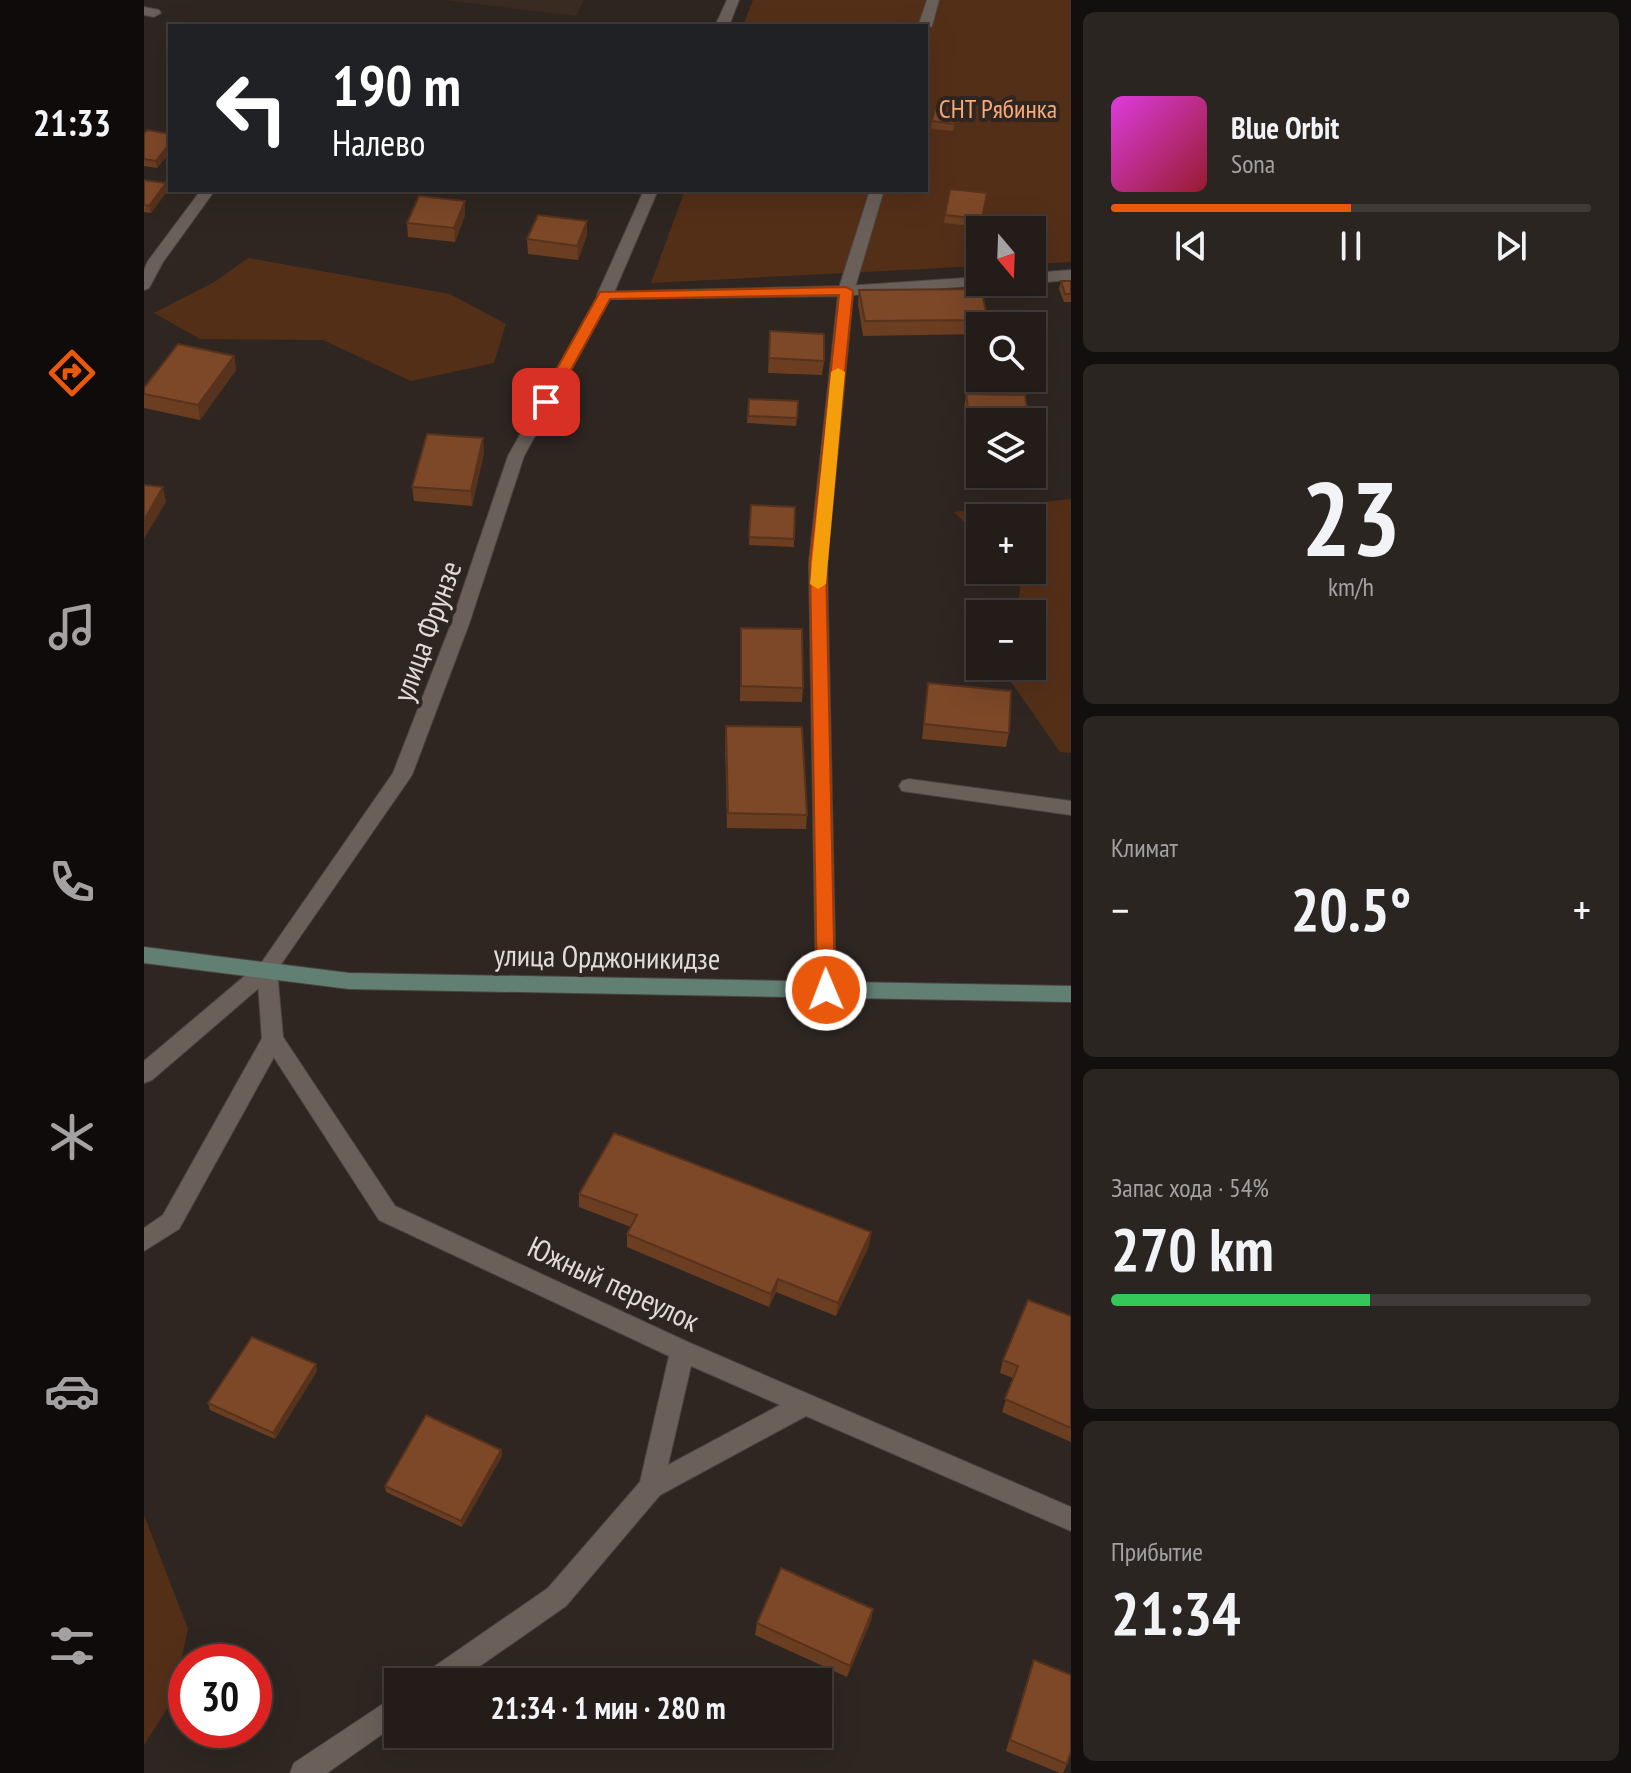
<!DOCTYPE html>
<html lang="ru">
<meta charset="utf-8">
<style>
:root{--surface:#231c19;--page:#2b2522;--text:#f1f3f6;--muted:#a3a1a2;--line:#403a38;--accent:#ea580c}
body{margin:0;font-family:"PT Sans Narrow",sans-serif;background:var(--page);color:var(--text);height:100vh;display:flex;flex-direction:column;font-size:30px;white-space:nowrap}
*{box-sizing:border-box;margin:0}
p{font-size:26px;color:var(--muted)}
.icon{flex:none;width:44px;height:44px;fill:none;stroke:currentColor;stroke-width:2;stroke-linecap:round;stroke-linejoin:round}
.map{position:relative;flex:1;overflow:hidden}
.side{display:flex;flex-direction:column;gap:12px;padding:12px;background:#130f0e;width:560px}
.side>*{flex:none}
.guide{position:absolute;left:24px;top:24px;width:760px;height:168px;border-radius:0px;box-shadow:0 8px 32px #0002,0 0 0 2px var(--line);background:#202124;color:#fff;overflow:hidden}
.needle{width:52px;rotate:161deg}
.fabs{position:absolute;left:822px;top:216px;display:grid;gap:16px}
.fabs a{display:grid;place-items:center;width:80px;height:80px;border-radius:0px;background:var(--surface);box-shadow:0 8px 32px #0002,0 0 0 2px var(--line);font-size:40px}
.speed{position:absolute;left:24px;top:1644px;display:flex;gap:16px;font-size:40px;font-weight:700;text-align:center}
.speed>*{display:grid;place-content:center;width:104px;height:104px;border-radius:50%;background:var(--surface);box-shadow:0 8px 32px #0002,0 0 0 2px var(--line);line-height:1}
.speed .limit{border:12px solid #d22;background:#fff;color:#111}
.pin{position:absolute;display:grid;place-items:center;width:68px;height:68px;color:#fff;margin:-34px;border-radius:16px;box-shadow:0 4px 12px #0006}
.me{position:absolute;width:88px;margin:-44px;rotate:359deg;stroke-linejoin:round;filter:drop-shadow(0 0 6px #0008)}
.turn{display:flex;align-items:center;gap:28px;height:168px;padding:0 32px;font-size:36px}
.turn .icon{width:104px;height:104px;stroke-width:2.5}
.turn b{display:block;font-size:56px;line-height:68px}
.big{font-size:60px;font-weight:800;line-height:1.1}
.side .tile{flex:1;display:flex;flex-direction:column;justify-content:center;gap:12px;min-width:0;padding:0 28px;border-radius:12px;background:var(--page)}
.side .dial{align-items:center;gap:0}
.dial b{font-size:104px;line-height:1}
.song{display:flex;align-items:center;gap:24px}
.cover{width:96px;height:96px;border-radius:12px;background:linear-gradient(135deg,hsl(300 70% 55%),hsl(350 70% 35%))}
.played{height:8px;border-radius:4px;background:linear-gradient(90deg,var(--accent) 50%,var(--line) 50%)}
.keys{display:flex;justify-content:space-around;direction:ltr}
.heat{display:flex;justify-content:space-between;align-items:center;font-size:44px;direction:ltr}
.charge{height:12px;border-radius:6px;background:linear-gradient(90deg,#34c759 54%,var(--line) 0)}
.trip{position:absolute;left:240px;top:1668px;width:448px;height:80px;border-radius:0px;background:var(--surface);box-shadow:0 8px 32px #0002,0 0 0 2px var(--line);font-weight:800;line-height:80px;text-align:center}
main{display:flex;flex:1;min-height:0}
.tab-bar{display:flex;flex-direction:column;width:144px;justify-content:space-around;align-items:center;background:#0e0b0a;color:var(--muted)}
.tab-bar .icon{width:56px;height:56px}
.tab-bar .on{color:var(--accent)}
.tab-bar b{font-size:36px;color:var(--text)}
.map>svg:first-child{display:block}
.built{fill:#3b2c23}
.green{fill:#542f18}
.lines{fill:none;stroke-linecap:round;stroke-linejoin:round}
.lane-casing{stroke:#4c4440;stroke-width:2}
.street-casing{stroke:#4c4440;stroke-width:2}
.secondary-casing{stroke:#4c4440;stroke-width:2}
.lane{fill:#6a5f59;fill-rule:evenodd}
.street{fill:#6a5f59;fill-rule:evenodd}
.secondary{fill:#618073;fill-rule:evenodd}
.wall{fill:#6b3e22}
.shaded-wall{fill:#57321c}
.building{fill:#7c4828;stroke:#57321c;stroke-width:2}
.route{fill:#ea580c;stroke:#983908;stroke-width:2}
.slow{fill:#f59e0b}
.labels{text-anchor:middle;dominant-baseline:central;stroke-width:8;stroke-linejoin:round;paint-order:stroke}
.far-park-label{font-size:26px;fill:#faa979;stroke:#2f2621}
.street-label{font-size:30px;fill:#e2dbd8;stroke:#2f2621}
</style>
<main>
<nav class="tab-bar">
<b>21:33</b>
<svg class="icon on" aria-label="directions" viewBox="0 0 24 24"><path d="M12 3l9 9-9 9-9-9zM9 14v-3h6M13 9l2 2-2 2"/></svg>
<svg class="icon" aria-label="music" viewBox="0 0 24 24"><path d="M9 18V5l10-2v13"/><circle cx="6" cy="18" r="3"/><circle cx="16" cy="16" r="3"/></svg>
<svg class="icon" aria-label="phone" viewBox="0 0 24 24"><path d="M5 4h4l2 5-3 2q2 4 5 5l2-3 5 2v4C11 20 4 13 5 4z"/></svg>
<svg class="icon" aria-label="climate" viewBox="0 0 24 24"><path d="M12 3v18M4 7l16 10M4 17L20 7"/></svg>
<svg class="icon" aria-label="car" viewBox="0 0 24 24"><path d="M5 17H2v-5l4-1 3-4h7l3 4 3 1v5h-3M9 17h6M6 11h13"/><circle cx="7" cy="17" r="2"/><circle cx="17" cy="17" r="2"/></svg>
<svg class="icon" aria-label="filters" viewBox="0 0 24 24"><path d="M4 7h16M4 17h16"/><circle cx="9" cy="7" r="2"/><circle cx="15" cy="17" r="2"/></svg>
</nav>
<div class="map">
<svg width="927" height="1773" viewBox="0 0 927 1773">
<rect width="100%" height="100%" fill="#2f2621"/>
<path class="built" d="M301 0H440L432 16Z"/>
<path class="green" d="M609 0H927V262L888 264V230H836V266L507 283 541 190H782V26H599Z
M104 258 306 294 362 324 350 363 267 381 179 340 56 339 10 313 72 281Z
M927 499V753L916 752 865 679 866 666H888V614H873L877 580 867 570H888V518H836V538L810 512Z
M0 1515 44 1629 28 1701 0 1745Z"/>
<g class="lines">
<g class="lane-casing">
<path id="lane" d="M583 0H595L585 26H571Z
M783 0H795L788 26 782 30V26H774Z
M0 7 15 10 17 13 10 17 0 15Z
M500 190H514L469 295 461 300 456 298 453 295Z
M726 190H740L710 291 702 296 697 294 694 291Z
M765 779 927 801V815L758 791 755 786 758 781Z
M123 961 130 963 133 969 130 975 8 1080 0 1083V1061L116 963Z
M129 1031 137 1033 140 1039 35 1229 0 1251V1228L19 1215 121 1033Z"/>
</g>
<g class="street-casing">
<path id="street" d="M57 190H71L19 262 5 288 0 290V270L4 261Z
M927 270V280L888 283 886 282 888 273Z
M836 277V282H844L841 285 709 295 683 563 692 990 689 996H675L672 990 665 563 694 296 466 299 380 456 325 624 268 775 133 970 139 1037 251 1206 546 1343 927 1507V1531L662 1416 516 1495 422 1606 313 1682H277L281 1673 404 1588 496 1482 525 1356 235 1220 118 1039 113 969 249 773 307 624 364 456 456 292 702 286ZM547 1366 636 1405 524 1465Z
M254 1694V1723L183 1773H146L150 1763Z"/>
</g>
<g class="secondary-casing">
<path id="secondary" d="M0 947 205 973 927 986V1002L205 989 0 963Z"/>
</g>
<use href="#lane" class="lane"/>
<use href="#street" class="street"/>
<use href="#secondary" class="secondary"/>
</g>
<path class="wall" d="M813 112 809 131 787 129 788 121Z
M0 134H26V152L13 168 0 166Z
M0 180 23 191 7 213 0 212Z
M843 193 837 227 800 223 801 215Z
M321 215 311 242 264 237 263 223Z
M443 221V235L434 260 384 254 383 239Z
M917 281H927V302H920L915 289Z
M715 290 844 320 843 326H836V334L719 336 714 304Z
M626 331 680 361 678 375 624 373Z
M90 356 92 370 56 420 0 408V388Z
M822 394 836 422V445H824L820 409Z
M605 399 654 401 652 426 603 423Z
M340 453 328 506 270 501 268 487Z
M607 505 651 507 650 547 605 545Z
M597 628 659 688 658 702 596 701Z
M784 683 865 733 862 747 778 739Z
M582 726 663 815 662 829 583 828 581 741Z
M435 1194 727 1232 725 1246 692 1316 632 1292 625 1307 483 1247V1234L487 1227 435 1207Z
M927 1316V1442L858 1412 869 1378 856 1373 859 1360Z
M173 1371 131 1439 66 1410 64 1403Z
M357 1450 358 1456 318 1527 242 1492 241 1486Z
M729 1609 727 1621 703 1677 611 1635 613 1623Z
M889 1660 923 1764 919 1773H916L862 1751Z"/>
<path class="shaded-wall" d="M26 143V152L13 168 12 161Z
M22 183 23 191 7 213 5 206Z
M321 201V215L311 242 310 228Z
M443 221V235L434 260 433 246Z
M90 356 92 370 56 420 54 405Z
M339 438 340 453 328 506 327 491Z
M19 487 22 502 0 539V520Z
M727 1232 725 1246 692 1316 694 1303Z
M634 1279 632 1292 625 1307 627 1294Z
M172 1364 173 1371 131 1439 129 1433Z
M357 1450 358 1456 318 1527 317 1521Z
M729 1609 727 1621 703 1677 706 1666Z"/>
<path class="building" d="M791 109 813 112 810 124 788 121Z
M3 130 26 134V143L12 161 0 159V134Z
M0 180 22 183 5 206 0 205Z
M806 189 843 193 838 219 801 215Z
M275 196 321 201 310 228 263 223Z
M394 215 443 221 433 246 383 239Z
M917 281H927V294H921Z
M837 289 844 320 721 321 715 290Z
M626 331 680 334V361L625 358Z
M34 344 90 356 54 405 0 394V388Z
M822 394 881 395 885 422H836V431L827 430Z
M605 399 654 401 653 418 604 416Z
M283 434 339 438 327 491 268 487Z
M0 485 19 487 0 520Z
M607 505 651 507 650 539 605 537Z
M597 628 658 629 659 688 597 686Z
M784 683 867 691 865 733 780 724Z
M582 726 658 727 663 815 584 813Z
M470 1133 727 1232 694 1303 634 1279 627 1294 483 1234 493 1215 435 1194Z
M884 1300 927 1316V1428L861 1399 874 1366 859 1360Z
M108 1337 172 1364 129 1433 64 1403Z
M282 1415 357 1450 317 1521 241 1486Z
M637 1568 729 1609 706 1666 613 1623Z
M890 1660 927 1675V1751L923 1764 866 1740Z"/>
<path class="route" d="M702 287 709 291 682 563 691 990 689 995H675L673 990 666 563 695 295 466 299 407 406H397L394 402 456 292Z"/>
<path class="slow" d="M694 368 701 372 682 584 674 589 666 584 687 372Z"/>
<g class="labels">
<g class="far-park-label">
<text x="854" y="108">СНТ Рябинка</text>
</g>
<g class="street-label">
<text transform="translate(282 631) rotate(-70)">улица Фрунзе</text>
<text transform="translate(463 956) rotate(1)">улица Орджоникидзе</text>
<text transform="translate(470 1283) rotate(25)">Южный переулок</text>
</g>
</g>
</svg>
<div class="fabs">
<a><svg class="needle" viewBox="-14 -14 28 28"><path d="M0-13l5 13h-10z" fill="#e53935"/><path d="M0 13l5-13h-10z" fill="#a3a1a2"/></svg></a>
<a><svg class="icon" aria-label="search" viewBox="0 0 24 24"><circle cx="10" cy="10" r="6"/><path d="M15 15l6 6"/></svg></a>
<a><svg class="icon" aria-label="layers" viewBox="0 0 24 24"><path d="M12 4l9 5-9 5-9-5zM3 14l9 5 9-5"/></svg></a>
<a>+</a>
<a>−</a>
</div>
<div class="speed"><div class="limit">30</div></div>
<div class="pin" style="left:402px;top:402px;background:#d93025"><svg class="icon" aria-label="arrive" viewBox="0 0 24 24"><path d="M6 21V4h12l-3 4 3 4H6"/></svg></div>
<svg class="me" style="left:682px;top:990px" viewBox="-20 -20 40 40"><circle r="17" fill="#ea580c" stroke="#fff" stroke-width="3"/><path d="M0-11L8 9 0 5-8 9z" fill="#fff"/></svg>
<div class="trip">21:34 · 1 мин · 280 m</div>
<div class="guide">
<div class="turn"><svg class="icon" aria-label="left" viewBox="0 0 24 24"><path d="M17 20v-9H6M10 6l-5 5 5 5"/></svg><div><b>190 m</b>Налево</div></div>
</div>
</div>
<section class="side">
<div class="tile">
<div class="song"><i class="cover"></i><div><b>Blue Orbit</b><p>Sona</p></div></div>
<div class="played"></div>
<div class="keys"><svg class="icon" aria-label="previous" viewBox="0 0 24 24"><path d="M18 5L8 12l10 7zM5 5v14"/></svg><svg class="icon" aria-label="pause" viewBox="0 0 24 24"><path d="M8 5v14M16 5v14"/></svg><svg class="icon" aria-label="next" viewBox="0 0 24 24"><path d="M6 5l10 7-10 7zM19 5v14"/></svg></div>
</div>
<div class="tile dial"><b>23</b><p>km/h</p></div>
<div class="tile"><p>Климат</p>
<div class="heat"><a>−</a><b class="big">20.5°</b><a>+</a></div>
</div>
<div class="tile"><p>Запас хода · 54%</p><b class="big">270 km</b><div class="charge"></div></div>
<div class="tile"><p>Прибытие</p><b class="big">21:34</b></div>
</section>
</main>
